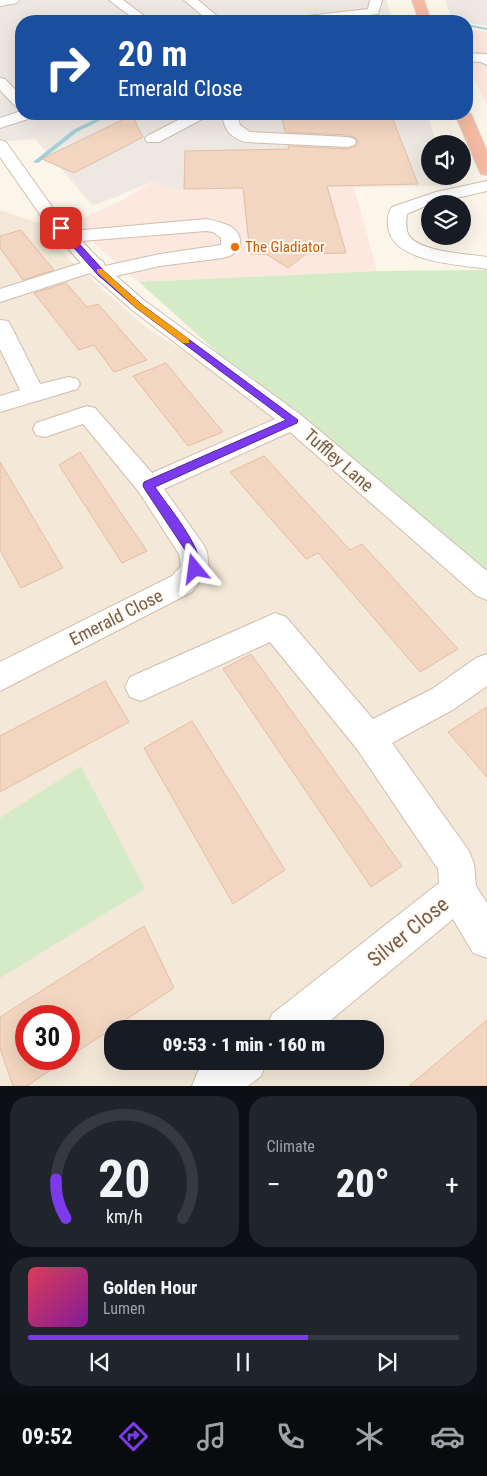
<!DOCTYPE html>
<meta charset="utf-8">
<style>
:root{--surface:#171b24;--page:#20242c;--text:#f1f3f6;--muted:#9ea1a6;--line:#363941;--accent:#7c3aed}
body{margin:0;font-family:"Roboto Condensed",sans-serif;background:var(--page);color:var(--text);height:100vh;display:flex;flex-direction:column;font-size:19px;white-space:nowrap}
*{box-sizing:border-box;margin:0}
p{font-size:16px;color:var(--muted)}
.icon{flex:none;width:28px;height:28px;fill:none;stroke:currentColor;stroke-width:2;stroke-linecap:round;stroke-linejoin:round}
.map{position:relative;height:1086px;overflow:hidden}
.side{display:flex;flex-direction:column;gap:10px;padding:10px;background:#0d0f14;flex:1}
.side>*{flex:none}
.guide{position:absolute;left:15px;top:15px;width:458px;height:105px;border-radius:20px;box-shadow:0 5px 20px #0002;background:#1a4fa0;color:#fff;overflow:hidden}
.controls{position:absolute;left:421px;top:135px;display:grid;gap:10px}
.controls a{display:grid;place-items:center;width:50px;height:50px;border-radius:50%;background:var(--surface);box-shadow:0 5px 20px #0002;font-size:25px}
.speed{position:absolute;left:15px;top:1005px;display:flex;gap:10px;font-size:25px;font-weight:700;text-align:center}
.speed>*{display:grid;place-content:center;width:65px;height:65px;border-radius:50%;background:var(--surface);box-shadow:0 5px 20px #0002;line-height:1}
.speed .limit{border:8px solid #d22;background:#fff;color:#111}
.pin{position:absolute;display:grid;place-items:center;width:42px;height:42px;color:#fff;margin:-21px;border-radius:10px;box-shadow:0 2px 8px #0006}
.me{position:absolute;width:55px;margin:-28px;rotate:344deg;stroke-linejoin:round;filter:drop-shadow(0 0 4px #0008)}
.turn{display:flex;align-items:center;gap:18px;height:105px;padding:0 20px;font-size:22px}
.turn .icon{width:65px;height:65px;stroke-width:2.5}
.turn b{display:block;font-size:35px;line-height:42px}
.big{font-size:38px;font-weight:800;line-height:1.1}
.side .card{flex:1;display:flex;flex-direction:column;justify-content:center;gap:8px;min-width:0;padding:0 18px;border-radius:20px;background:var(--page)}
.side .dial{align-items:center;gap:0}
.dial svg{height:130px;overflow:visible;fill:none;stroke:var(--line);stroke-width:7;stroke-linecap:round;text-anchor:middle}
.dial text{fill:var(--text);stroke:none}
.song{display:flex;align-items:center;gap:15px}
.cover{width:60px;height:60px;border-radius:8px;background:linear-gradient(135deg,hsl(350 70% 55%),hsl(290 70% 35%))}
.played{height:5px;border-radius:2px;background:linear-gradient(90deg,var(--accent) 65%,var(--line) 65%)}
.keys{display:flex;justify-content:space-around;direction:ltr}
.heat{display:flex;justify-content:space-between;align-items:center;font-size:28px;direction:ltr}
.side .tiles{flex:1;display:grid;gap:10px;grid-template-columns:1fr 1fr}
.card:last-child{grid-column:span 2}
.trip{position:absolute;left:104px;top:1020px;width:280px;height:50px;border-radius:20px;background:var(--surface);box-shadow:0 5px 20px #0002;font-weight:800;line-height:50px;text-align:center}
.tab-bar{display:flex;height:80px;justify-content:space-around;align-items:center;background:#090b0e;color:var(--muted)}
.tab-bar .icon{width:35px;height:35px}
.tab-bar .on{color:var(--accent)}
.tab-bar b{font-size:22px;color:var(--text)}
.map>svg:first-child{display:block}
.residential{fill:#f4e8d8;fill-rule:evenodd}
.commercial{fill:#fce8de}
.industrial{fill:#eee8e2}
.green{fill:#d5ebc7}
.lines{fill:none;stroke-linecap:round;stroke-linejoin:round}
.stream{fill:#a4cfd8;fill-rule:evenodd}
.building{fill:#f2d6c1;stroke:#e4bda2}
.minor-casing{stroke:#cfbeaf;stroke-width:2}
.highway-casing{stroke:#dcd5d1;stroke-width:2}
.minor{fill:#fff;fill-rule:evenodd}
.highway{fill:#f5baa2;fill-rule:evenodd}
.route{fill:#7c3aed;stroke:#51269a}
.slow{fill:#f59e0b}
.food-dot{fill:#e8710a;stroke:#fff9f0;stroke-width:2}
.labels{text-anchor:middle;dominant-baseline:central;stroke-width:4;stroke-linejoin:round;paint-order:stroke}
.far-food-label{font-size:15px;fill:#c56008;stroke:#fff9f0;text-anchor:start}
.street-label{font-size:18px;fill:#775d4d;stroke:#fff9f0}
.near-street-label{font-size:21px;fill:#775d4d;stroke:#fff9f0}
</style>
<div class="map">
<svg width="487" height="1086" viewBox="0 0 487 1086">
<rect width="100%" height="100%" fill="#fcf6ea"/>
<path class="residential" d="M0 210 42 224 68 258 143 325 293 421 487 588V1086H0ZM26 1016H69V1059H26ZM112 1029H375V1061H112Z"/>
<path class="commercial" d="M466 28 487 32V105L466 62Z
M152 182 174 189 354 187 377 271 138 282 72 223 121 201Z"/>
<path class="industrial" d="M18 0H386L393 21H21V114H427L437 144H430V176H449L453 186 174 189 152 182 93 206 35 139 0 142V3Z
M445 0H487V26L452 20Z"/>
<path class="green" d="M487 270V588L293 421 139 282 377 271Z
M81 766 145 889 0 978V818Z"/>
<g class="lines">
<path class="stream" d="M466 24 487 28V30L466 26Z
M106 114H113L77 132 38 163 33 162 73 130Z"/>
</g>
<path class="building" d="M132 115 143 137 74 173 42 159Z
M322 117V119L392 117 418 184 327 186 346 253 306 254 288 268 266 254H250L243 188 184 189 185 151 289 149 288 146 348 149 356 146 358 143 356 138 348 135 285 132 282 118Z
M21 230 43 257 54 270 23 280 0 248V236Z
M66 283 87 307 98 304 147 360 114 372 94 345 79 350 34 293Z
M166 363 188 390 223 432 188 446 133 376Z
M80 452 125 519 147 551 122 563 59 465Z
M264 456 350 550 362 544 458 649 420 672 318 553 306 559 230 472Z
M0 462 63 568 21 588 0 550Z
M251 654 402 866 371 887 223 669Z
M105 681 129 722 0 792V736Z
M487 707V777L448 732Z
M192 721 285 870 233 904 144 748Z
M144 926 174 988 69 1057V1016H26V1059H67L27 1086H13L0 1048V1017Z
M487 1020V1086H409L447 1054Z"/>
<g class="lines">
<g class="minor-casing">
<path id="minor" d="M0 0H19L17 3 0 6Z
M109 0H123L151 21H137Z
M184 0H198L223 21H209Z
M370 0H382L378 14 320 21H288L290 18 368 9Z
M466 53 487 54V65L481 62 466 61Z
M0 78 5 79 21 96V108L16 107 0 90Z
M21 111V114H37L34 117 0 128V118Z
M190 114H209L206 117 159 142H147L145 139 147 136Z
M222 114H237L240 125 250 132 348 137 354 139 356 142 354 145 348 147 246 142C230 138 224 129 222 114Z
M0 140 6 142 60 218 73 231 206 219C221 222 243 226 240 246L232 255 223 258 160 266 116 276 145 301 301 415 487 571V600L477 596 290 432 164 489 203 544 207 552 209 569 192 592 0 691V662L172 576 181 566 179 554 139 492 83 424 45 437 36 435 33 429 36 423 87 406 95 408 152 473 275 419 131 309 90 273 0 302V289L81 263 48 226 0 157ZM206 231 213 232 221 238V245L160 254 105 266 103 261 100 260 82 241Z
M487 181V191L430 204 407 214C406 221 405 231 410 237 422 252 468 254 487 257V269C459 264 391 263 388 226 387 219 388 213 392 207L436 192Z
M0 320 8 321 11 326 40 384 69 377 77 379 80 384 77 389 0 412V396L20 390 0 349Z
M275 613 286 617 373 719 432 689 476 658 487 654V686L454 709 392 743 469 851 474 864 476 886 487 903V958L473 953 453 919 320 1029H266L272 1014 439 883 438 869 357 749 270 642 141 701 130 697 125 687 130 677Z
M211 1061H267L261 1076 248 1086H192L198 1071Z"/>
</g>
<g class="highway-casing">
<path id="highway" d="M412 0H424L431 21H419Z
M466 110 471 114 487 151V175L481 174 479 170 455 114H466Z"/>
</g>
<use href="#minor" class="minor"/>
<use href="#highway" class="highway"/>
</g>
<path class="route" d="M58 227H64L104 271 141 304 298 420 297 423 155 487C166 504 208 553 199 572H191L187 553 144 488 143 485 144 482 286 420 135 307 98 275 58 230Z"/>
<path class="slow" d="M97 269H102L141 304 189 339V343H183L135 307 97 272Z"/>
<circle class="food-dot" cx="235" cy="247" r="5"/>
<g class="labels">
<g class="far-food-label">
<text x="245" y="247">The Gladiator</text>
</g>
<g class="street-label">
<text transform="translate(339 460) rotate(41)">Tuffley Lane</text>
<text transform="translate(116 617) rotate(-27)">Emerald Close</text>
</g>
<g class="near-street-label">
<text transform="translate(408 932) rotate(-39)">Silver Close</text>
</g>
</g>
</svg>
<div class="controls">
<a><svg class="icon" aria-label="sound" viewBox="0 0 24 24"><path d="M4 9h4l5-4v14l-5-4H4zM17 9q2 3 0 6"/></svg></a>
<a><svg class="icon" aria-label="layers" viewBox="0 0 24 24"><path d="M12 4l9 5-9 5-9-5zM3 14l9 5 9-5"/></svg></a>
</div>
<div class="speed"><div class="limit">30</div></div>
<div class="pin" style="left:61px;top:228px;background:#d93025"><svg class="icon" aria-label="arrive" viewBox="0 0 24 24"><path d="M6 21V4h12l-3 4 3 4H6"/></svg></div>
<svg class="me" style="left:195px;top:569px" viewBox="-20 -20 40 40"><path d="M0-17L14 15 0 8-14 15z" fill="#7c3aed" stroke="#fff" stroke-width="4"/></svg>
<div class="trip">09:53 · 1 min · 160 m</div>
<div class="guide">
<div class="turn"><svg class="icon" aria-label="right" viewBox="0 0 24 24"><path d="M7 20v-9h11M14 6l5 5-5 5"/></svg><div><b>20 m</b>Emerald Close</div></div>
</div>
</div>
<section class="side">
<div class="tiles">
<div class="card dial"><svg viewBox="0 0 100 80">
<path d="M14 69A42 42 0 1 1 86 69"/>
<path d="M14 69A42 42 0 0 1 8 45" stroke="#7c3aed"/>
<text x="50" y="56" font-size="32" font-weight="700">20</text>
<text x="50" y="72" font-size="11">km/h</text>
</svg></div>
<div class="card"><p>Climate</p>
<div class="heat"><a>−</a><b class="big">20°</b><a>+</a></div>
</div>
<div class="card">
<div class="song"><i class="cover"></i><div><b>Golden Hour</b><p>Lumen</p></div></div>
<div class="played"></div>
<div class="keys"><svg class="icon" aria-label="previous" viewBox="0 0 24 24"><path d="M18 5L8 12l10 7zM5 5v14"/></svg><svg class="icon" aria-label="pause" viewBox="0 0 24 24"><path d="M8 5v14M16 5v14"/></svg><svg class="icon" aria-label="next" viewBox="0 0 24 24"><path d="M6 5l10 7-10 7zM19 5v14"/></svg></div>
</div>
</div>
</section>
<nav class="tab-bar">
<b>09:52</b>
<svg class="icon on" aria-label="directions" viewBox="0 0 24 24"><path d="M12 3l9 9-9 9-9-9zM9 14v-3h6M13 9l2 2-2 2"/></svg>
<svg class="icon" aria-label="music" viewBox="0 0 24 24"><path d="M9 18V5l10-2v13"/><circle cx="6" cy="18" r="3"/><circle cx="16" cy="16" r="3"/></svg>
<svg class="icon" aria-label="phone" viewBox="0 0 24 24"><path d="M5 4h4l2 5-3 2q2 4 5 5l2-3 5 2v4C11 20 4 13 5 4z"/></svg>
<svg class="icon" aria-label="climate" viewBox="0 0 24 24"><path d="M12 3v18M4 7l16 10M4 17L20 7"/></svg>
<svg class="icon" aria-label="car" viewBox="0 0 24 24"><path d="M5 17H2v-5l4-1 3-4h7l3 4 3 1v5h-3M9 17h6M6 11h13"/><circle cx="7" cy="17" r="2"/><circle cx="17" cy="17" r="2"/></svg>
</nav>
